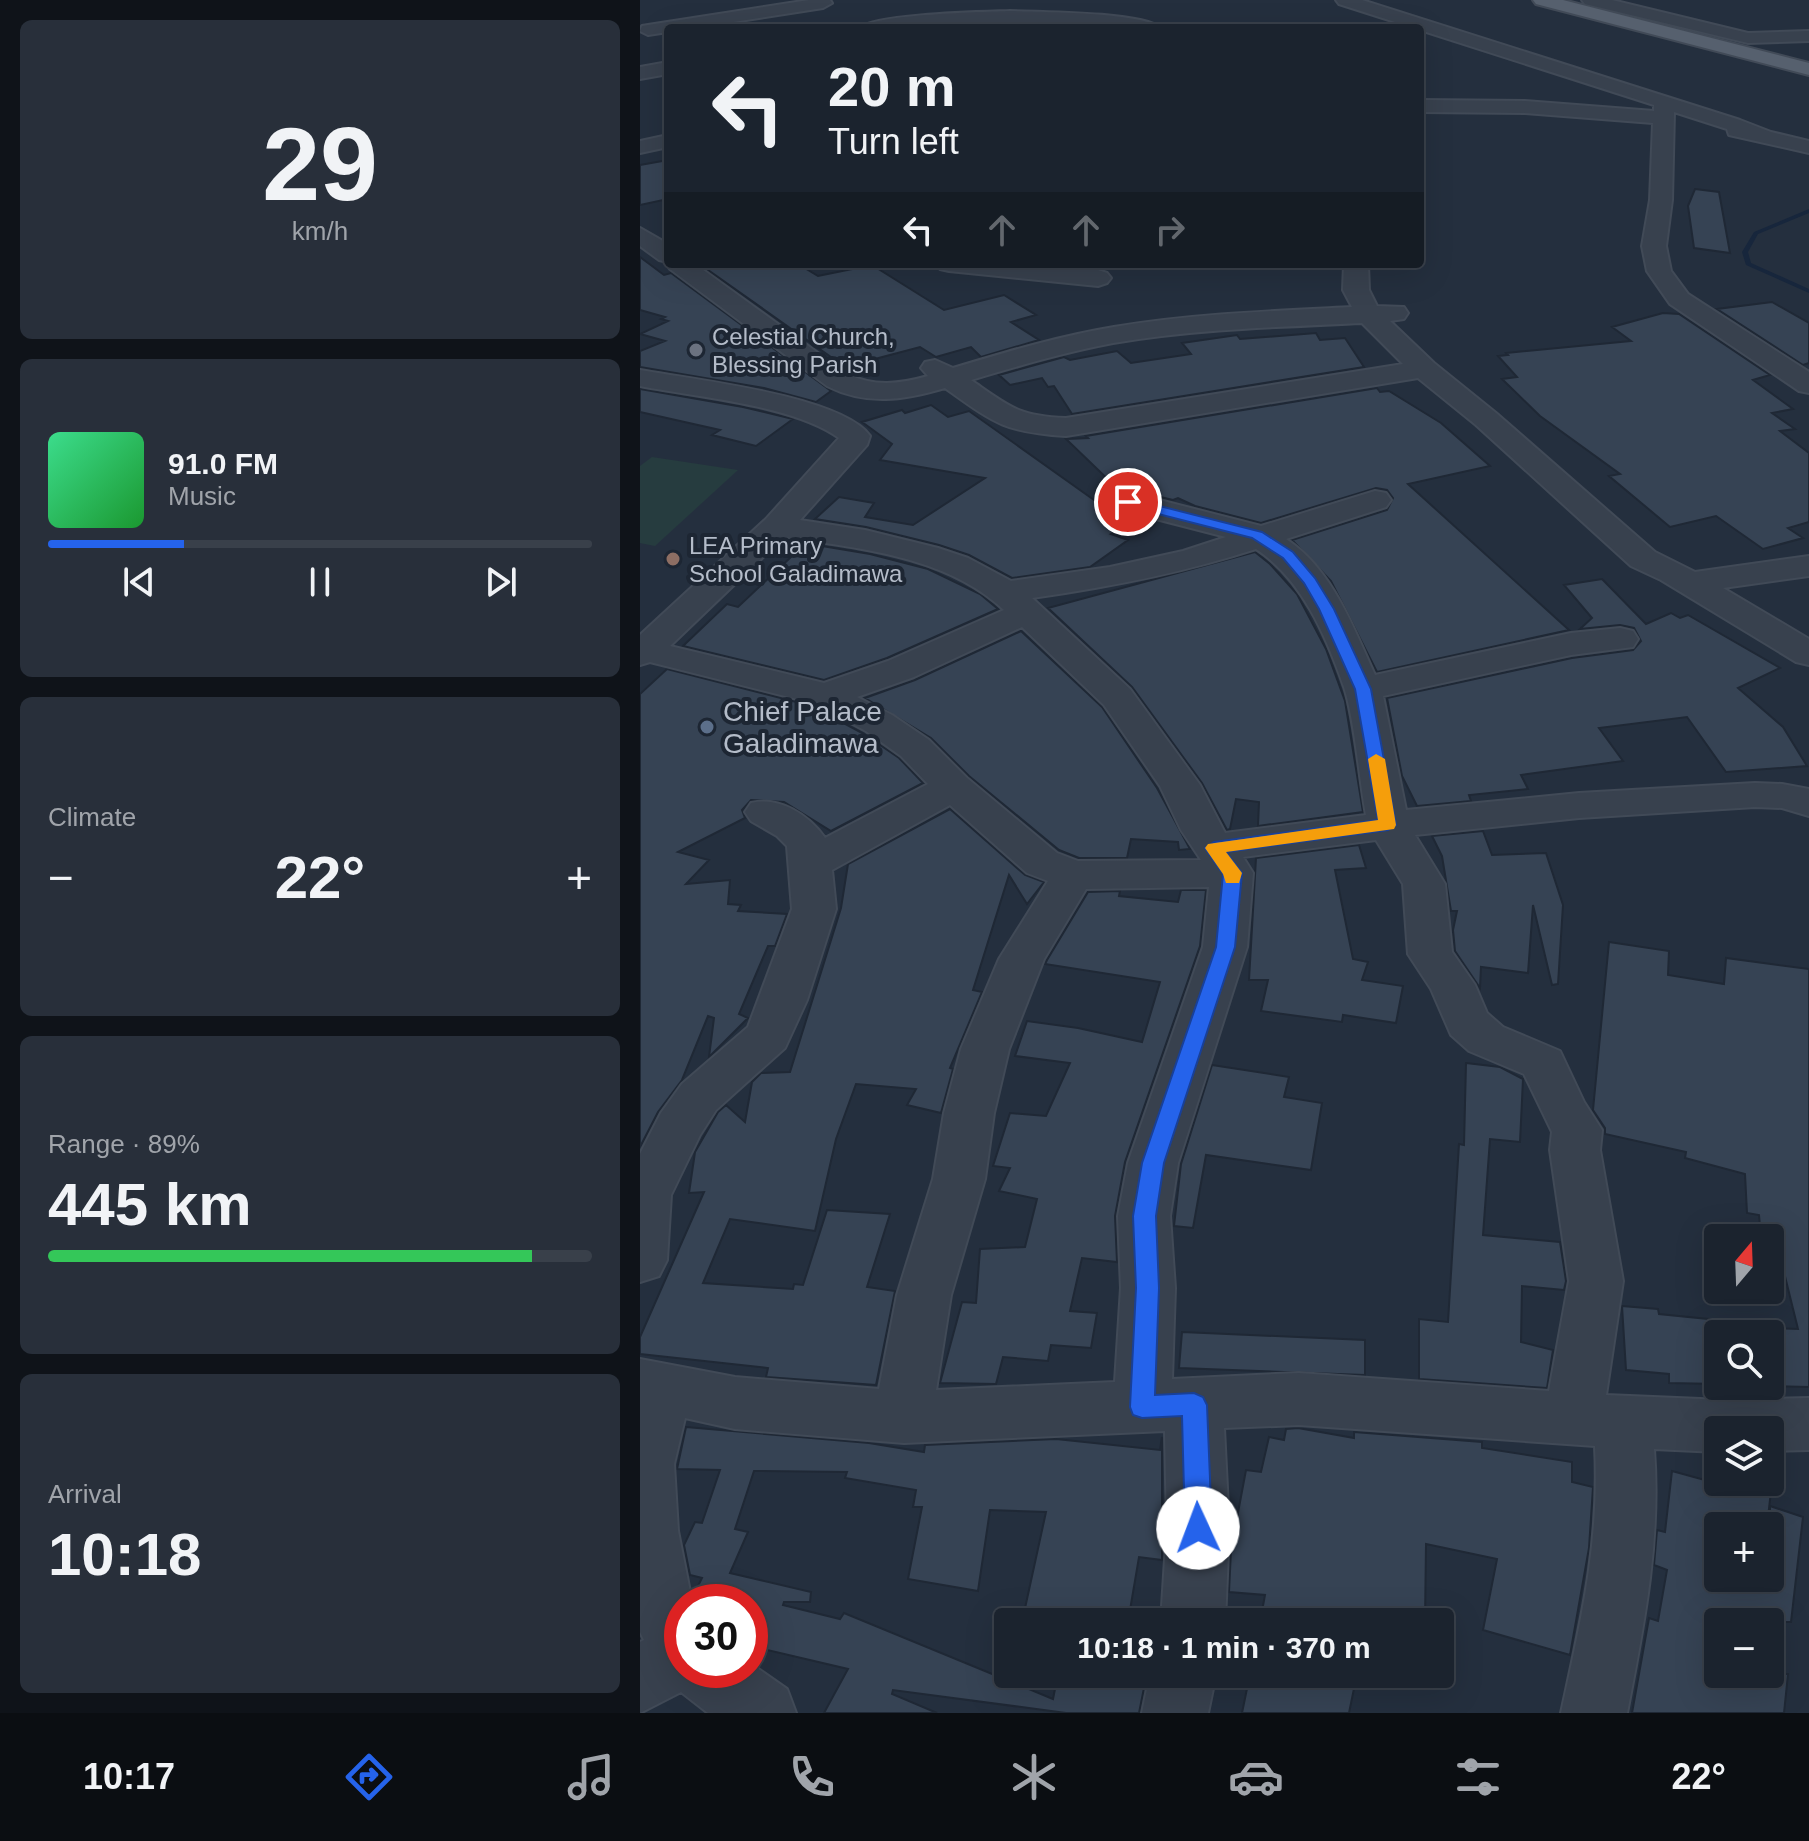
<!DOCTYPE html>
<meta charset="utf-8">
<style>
:root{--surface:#1b232e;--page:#282f3a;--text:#f1f3f6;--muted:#a0a4aa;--line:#39404a;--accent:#2563eb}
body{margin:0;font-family:Helvetica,sans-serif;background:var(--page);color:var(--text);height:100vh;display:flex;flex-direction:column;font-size:30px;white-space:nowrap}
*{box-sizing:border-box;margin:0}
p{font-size:26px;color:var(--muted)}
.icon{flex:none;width:44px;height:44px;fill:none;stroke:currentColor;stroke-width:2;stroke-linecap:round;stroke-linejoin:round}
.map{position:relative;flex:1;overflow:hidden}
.side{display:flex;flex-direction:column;gap:20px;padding:20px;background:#0f1319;width:640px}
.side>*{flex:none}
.top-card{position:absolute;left:24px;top:24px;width:760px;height:244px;border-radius:8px;box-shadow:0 8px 32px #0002,0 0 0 2px var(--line);background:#1b232e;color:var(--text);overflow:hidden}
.needle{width:52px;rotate:19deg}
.buttons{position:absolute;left:1064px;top:1224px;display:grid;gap:16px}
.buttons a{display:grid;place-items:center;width:80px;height:80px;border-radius:8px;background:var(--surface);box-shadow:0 8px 32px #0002,0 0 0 2px var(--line);font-size:40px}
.speed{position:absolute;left:24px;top:1584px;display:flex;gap:16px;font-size:40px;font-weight:700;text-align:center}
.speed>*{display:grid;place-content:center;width:104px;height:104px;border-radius:50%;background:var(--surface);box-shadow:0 8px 32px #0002,0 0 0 2px var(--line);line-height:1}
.speed .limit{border:12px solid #d22;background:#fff;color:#111}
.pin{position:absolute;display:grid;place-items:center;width:68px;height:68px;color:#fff;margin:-34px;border:4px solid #fff;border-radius:50%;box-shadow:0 2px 8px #0007}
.me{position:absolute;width:88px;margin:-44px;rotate:358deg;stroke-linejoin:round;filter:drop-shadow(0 0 6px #0008)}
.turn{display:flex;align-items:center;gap:28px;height:168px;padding:0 32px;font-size:36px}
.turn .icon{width:104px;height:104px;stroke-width:2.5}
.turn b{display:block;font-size:56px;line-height:68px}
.lanes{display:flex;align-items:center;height:76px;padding:0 32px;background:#0003;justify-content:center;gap:40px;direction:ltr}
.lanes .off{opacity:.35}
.big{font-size:60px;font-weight:700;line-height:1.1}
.side .card{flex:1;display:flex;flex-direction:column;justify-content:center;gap:12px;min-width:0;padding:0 28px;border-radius:12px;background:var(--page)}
.side .dial{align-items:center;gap:0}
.dial b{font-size:104px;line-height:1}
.song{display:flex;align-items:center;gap:24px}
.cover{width:96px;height:96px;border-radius:12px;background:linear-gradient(135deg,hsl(150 70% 55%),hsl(130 70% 35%))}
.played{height:8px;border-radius:4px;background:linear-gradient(90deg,var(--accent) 25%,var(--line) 25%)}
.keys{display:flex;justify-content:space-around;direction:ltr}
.heat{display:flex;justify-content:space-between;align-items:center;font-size:44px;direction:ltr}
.charge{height:12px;border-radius:6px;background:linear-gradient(90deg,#34c759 89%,var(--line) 0)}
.trip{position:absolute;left:354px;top:1608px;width:460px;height:80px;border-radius:8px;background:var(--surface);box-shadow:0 8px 32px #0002,0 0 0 2px var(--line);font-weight:700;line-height:80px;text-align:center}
.tab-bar{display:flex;height:128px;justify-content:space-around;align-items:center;background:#0b0e12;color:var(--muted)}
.tab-bar .icon{width:56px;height:56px}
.tab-bar .selected{color:var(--accent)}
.tab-bar b{font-size:36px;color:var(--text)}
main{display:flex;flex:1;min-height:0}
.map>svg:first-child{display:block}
.green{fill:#263c3f}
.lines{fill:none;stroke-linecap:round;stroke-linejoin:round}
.stream{fill:#17263c;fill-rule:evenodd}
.building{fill:#364354;stroke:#1f2835;stroke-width:2}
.minor-casing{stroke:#414a57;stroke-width:4}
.major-casing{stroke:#414a57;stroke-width:4}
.minor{fill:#38414e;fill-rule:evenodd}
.major{fill:#56606e;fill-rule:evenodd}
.route{fill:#2563eb;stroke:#184099;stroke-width:2}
.slow{fill:#f59e0b}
.worship-dot{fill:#6b7280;stroke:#1d2633;stroke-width:3}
.education-dot{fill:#8d6e63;stroke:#1d2633;stroke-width:3}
.service-dot{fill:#5c6f8a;stroke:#1d2633;stroke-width:3}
.labels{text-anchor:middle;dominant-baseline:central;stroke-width:8;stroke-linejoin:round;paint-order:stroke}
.far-poi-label{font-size:24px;fill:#b4bcc9;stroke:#1d2633;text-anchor:start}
.poi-label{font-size:28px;fill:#b4bcc9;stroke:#1d2633;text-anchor:start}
</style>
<main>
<section class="side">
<div class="card dial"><b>29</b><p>km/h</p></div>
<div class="card">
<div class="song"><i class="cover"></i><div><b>91.0 FM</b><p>Music</p></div></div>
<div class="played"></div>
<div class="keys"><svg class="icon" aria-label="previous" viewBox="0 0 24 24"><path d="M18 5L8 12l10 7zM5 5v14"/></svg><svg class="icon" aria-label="pause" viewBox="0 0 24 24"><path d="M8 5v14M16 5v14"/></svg><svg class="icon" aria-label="next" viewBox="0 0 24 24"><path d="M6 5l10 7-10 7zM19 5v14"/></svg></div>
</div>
<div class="card"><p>Climate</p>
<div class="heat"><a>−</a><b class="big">22°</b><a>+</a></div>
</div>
<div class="card"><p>Range · 89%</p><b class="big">445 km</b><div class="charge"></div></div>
<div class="card"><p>Arrival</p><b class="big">10:18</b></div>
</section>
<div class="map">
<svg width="1169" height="1713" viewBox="0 0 1169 1713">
<rect width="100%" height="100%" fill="#242f3e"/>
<path class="green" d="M12 457 98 470 15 546 0 543V466Z"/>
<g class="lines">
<path class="stream" d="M1169 209V213L1118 234 1108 252 1111 263 1169 289V293L1106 265 1102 252 1114 232Z"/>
</g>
<path class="building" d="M28 160V199L0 205V165Z
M1055 189 1079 192 1090 253 1054 248 1048 206Z
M0 257 24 275 31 273 191 391 176 402 124 388 0 367V351L25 341 0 334 28 321 21 319 25 317 0 310Z
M158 264 178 276 232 265 304 310 364 295 396 315 371 322 399 340 341 357 331 347 296 357 280 347 235 359 215 374 61 265Z
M1132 302 1169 323V363L1163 365 1077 309Z
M1023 313 1039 314 1130 375 1113 380 1153 409 1132 413 1155 429 1140 431 1169 453V522L1148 528 1163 538 1123 549 1076 516 1030 527 969 476 980 474 900 416 862 379 877 377 858 356 868 355 866 353 991 341 972 327Z
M676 333 680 340 705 338 724 367 432 414 414 386 408 387 402 378 370 385 359 375 424 357 430 360 477 351 491 363 551 354 542 343 597 335 600 339Z
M737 388 740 392 749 391 801 423 850 466 768 484 929 630 737 672 691 581 652 540 747 510 753 498 747 490 736 488 621 523 555 506 538 498 533 500 487 489 475 493 469 502 476 512 500 518 471 534 488 540 450 567 372 578 329 555 299 545 226 527 175 519 199 497 234 503 225 517 273 525 345 478 240 460 252 444 222 422 262 410 265 413 291 405 308 417 329 411 461 505 476 487 426 439 448 438 446 436Z
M0 389 103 407 153 419 116 446 72 435 80 430 0 412Z
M158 542 230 554 288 569 340 594 358 609 247 658 184 680 43 646 87 604 98 607 151 557 143 556Z
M615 552 630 564 657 594 686 649 705 701 723 812 618 826 619 802 596 799 590 829 587 830 562 783 492 687 408 608Z
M962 579 1006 624 1031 613 1040 618 1048 615 1140 668 1098 688 1143 727 1167 766 1086 772 1047 717 959 728 983 761 881 775 888 789 829 795 831 801 777 806 762 776 747 698 932 658 993 650 1001 641 994 628 980 625 940 629 952 618 924 585Z
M381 631 462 707 517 788 550 849 539 850 538 842 491 839 487 858H439L419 850 329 776 291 738 225 698 275 680Z
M27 669 172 706 224 734 259 758 283 783 191 831 144 802 111 800 102 810 105 818 38 852 69 860 46 884 90 880 88 904 101 905 98 911 147 914 135 946H128L99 1014 108 1018 69 1057 74 1018 68 1016 42 1080 18 1112 0 1147V694Z
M310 809 385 875 404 882 387 904 369 875 333 990 342 992 310 1068 313 1069 301 1113 267 1105 276 1089 216 1084 196 1139 175 1231 90 1219 63 1283 153 1289 154 1284 163 1285 187 1210 250 1214 227 1287 255 1291 236 1385 126 1377 128 1368 0 1354V1337L64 1192 49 1193 55 1152 78 1112 86 1105 105 1122 112 1082 121 1073 150 1072 201 908 208 864Z
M843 831 852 855 906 853 923 905 918 984 912 985 893 905 888 973 841 967 840 988 815 951 813 930 817 911H811L802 856 792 836Z
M719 845 726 868 695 870 713 959 728 962 722 980 763 986 756 1023 703 1015 702 1022 621 1011 628 980H609L616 858Z
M541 890H566L560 946 485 1162 475 1216 477 1262 442 1258 430 1311 457 1313 451 1348 411 1345 408 1361 363 1357 356 1384 300 1383 322 1302 336 1303 340 1249 385 1247 397 1199 359 1191 370 1168 353 1166 370 1113 406 1116 430 1063 375 1056 387 1021 438 1028 502 1042 520 982 405 964 407 960 448 892 480 891 479 896 538 902Z
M969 942 1029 951 1028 975 1084 984 1086 958 1169 969V1387L1130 1386V1328L1158 1329 1138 1248 1130 1247V1238H1121L1119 1215 1107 1213 1105 1174 1045 1158 1046 1152 965 1134V1128L953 1110Z
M826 1063 860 1067 883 1079 880 1142 850 1139 843 1235 920 1242 926 1281 924 1290 882 1286 881 1342 913 1350 907 1388 779 1379V1319L808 1322 819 1144 824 1145Z
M572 1065 649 1077 644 1097 682 1103 671 1170 566 1155 553 1228 534 1226 541 1164Z
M982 1306 1018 1309 1019 1314 1078 1320V1384L1029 1383V1374L986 1370Z
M542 1332 725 1340V1375L539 1368Z
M46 1427 229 1443 284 1452 285 1445 416 1439 520 1450 522 1437V1560L499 1557 488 1622H382L406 1512 350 1510 338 1591 268 1579 282 1507H273L276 1490 205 1478 207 1472 114 1471 95 1529 108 1532 90 1573 171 1592 170 1602H144L143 1605 200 1619 204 1613 413 1699 418 1674H477L506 1678 499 1713H426L253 1690 252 1694 297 1713H184L208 1669 110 1646V1602H55L54 1594 62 1578 50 1575 44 1545 55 1522 62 1523 80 1470 37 1469Z
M658 1428 714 1438V1432L842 1442V1448L932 1462V1482L953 1487 949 1548 930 1655 843 1630 857 1559 786 1544 785 1622H620L625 1595 589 1592 591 1550 606 1470 621 1472 629 1437 644 1440 646 1429Z
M1032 1471 1072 1482H1132L1127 1526H1078V1578H1130V1506L1163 1517 1151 1622H1078V1674H1148L1144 1713H992L1009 1618 1018 1621 1027 1570 1014 1565 1017 1530 1025 1532Z
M610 1674H717L709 1713H602Z"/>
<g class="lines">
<g class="minor-casing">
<path id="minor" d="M169 0H190L192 3 183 8 55 28H28V32L8 35 0 31 2 26 8 25Z
M696 0H722L1100 120 1131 132 1169 141V153L1089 135 1087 129 1034 112 1032 200 1026 246 1031 271 1048 294 1169 372V393L1159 391 1030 304 1007 271 1002 246 1010 200 1013 123 885 113 780 112V100L885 101 1014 111V105L699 4Z
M942 0H972L1108 33 1169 31V41L1108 43 945 4Z
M370 11C397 12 504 12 520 28L370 22 220 28C234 14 345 12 370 11Z
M28 62V74L0 79V67Z
M28 135V147L0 153V141Z
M0 228 28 244V264H55L207 374C234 387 260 384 288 376L281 368 285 362 295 360 313 368C366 352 419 336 474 327 552 314 633 311 712 307L703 290 704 264H728L729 290 737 306 764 307 768 313 764 319 750 321 794 363 856 413 1015 552 1055 572 1169 556V576L1083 588 1169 639V665L1156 662 1021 580 991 566 836 425 778 378 426 436C364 432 354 423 305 388 264 400 227 406 187 386L30 269 27 264 28 262 19 260 0 246ZM722 323 763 364 426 418C378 416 370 407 331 380 378 366 425 352 473 343 555 329 639 327 722 323Z
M297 264H389L458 270 467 273 471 278 467 283 458 286 309 271 300 269Z
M0 370C50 379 202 396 230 436L227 445 160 520 225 530 298 548 328 558 371 581 470 567 543 551 586 537 477 509 472 502 477 495 488 492 621 526 735 491 746 493 751 500 746 507 646 539C692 569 713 627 735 675L931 633 980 628 993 631 998 639 993 647 931 655 743 696 766 810 939 793 1115 783 1142 784 1169 789V816L1142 808 1115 807 939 818 775 835 805 884 812 952 835 985 847 1013 863 1027 920 1051 944 1102 962 1130 960 1150 983 1281 966 1395 1084 1400 1169 1398V1450L1130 1451V1430H1078V1452L1014 1449C1021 1540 1004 1625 987 1713H921C941 1620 960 1543 955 1446L659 1425 584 1428 589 1528 585 1622H521L527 1528 525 1431 264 1443 95 1429 45 1418 34 1464 38 1531 52 1602H42V1670H110V1663L147 1689 156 1713H68L41 1692 0 1713V1642L4 1640 0 1632V1359L95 1377 239 1389 257 1295 293 1179 304 1113 321 1049 359 959 408 881 387 873 310 805 192 870 196 909 167 1000 145 1048 76 1110 60 1135 31 1195 27 1260 19 1276 0 1282V1154L21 1113 42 1084 108 1027 152 909 147 846 137 836 111 821 105 812 111 803C139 796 169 815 185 838L288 784 261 756 226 731 173 703 10 662 0 665V635L126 519 199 438C154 405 56 397 0 386ZM144 537C218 548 307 556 364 610L248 661 184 683 30 646ZM616 549C662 579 686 636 704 687 715 721 719 778 726 815L585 833 560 785 490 689 392 598C469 587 542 573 616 549ZM382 627 464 705 520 786 541 830 561 860 438 861 417 853 327 778 289 740 252 715 217 697 274 677ZM736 840 763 884 768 954 791 989 811 1035 829 1051 884 1074 912 1132 910 1150 929 1281 909 1391 659 1373 532 1379 535 1288 530 1216 538 1163 607 947 613 873 603 857ZM569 887 563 947 488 1163 478 1216 481 1288 475 1382 296 1390 311 1295 345 1179 354 1113 369 1049 404 959 446 889Z
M510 1674H576L568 1713H502Z"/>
</g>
<g class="major-casing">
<path id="major" d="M893 0H923L1169 63V75L896 4Z"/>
</g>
<use href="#minor" class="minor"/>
<use href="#major" class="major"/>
</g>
<path class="route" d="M488 498 622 532 653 552 675 578 694 609 731 689 756 825 748 830 586 852 602 873 595 947 524 1163 516 1216 519 1288 515 1395 554 1393 563 1397 567 1405 572 1528 568 1536 558 1540 549 1536 545 1528 542 1416 502 1418 493 1415 490 1407 496 1288 493 1216 502 1163 576 947 583 874 565 848 574 842 738 820 715 689 679 609 664 583 643 558 612 538 483 505 481 502Z"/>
<path class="slow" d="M736 754 745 759 756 825 754 829 586 852 602 873 599 883H586L583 874 565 848 568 844 738 820 728 759Z"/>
<circle class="worship-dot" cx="56" cy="350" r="8"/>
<circle class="education-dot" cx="33" cy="559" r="8"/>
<circle class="service-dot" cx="67" cy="727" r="8"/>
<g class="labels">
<g class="far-poi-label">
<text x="72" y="336">Celestial Church,<tspan x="72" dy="28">Blessing Parish</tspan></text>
<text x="49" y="545">LEA Primary<tspan x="49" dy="28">School Galadimawa</tspan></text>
</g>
<g class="poi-label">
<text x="83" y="711">Chief Palace<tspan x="83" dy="32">Galadimawa</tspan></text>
</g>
</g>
</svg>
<div class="buttons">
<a><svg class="needle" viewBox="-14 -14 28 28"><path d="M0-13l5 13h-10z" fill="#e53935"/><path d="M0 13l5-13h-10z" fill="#a0a4aa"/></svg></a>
<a><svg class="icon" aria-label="search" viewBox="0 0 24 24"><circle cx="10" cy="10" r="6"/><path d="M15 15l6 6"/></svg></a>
<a><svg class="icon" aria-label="layers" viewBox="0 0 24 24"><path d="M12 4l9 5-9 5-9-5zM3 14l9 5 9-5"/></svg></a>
<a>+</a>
<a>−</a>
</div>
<div class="speed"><div class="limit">30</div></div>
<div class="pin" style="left:488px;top:502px;background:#d93025"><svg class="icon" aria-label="arrive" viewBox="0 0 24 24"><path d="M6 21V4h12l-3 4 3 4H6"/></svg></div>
<svg class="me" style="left:558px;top:1528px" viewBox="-20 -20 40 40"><circle r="19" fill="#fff"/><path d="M0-13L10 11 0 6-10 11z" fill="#2563eb"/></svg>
<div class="trip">10:18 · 1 min · 370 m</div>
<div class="top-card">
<div class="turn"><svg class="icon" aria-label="left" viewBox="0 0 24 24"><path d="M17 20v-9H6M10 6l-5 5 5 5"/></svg><div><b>20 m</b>Turn left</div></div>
<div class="lanes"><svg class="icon" aria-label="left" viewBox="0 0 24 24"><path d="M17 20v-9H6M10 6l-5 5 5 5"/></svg><svg class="icon off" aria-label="ahead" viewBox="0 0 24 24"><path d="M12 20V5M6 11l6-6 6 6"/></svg><svg class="icon off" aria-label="ahead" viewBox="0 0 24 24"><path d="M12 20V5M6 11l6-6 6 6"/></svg><svg class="icon off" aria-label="right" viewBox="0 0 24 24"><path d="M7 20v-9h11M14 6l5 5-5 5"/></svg></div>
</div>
</div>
</main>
<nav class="tab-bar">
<b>10:17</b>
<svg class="icon selected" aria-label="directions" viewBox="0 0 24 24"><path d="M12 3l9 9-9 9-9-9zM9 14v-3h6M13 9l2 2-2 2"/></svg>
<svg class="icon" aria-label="music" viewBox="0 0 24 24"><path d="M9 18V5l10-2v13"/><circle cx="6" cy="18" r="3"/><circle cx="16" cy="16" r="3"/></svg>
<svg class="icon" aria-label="phone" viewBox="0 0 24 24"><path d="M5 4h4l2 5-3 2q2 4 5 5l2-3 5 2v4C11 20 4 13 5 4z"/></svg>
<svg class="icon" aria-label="climate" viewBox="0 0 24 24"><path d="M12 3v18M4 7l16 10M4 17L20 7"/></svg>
<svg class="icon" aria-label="car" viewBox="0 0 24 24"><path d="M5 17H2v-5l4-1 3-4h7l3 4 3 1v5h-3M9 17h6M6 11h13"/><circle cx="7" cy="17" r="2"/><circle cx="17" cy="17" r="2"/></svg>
<svg class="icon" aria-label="filters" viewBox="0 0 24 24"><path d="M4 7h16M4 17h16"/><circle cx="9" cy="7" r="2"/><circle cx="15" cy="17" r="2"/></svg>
<b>22°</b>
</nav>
